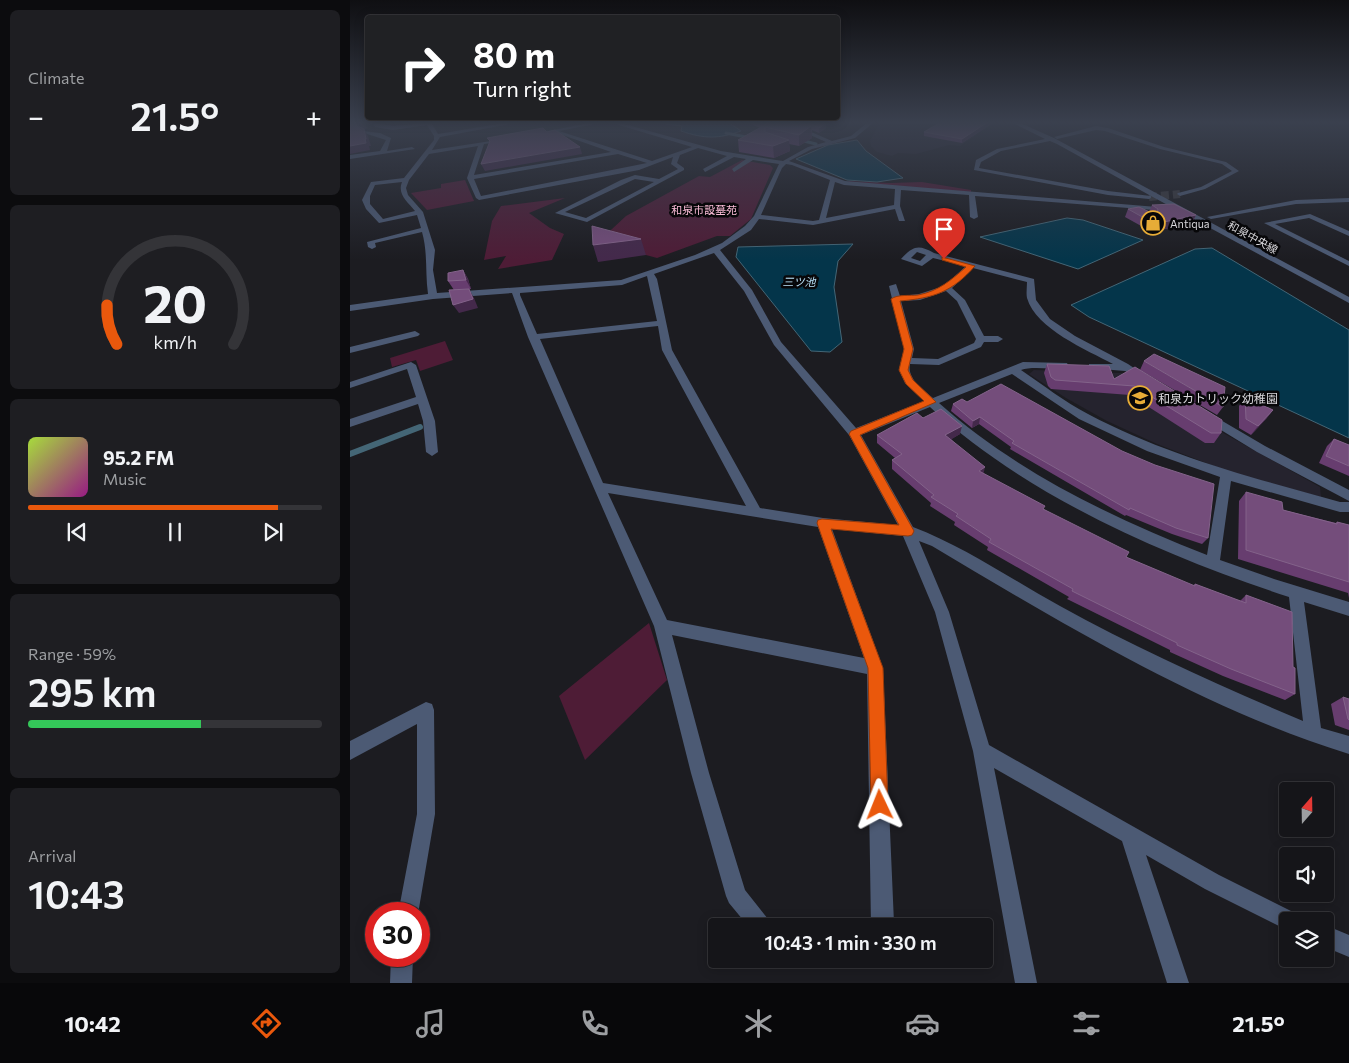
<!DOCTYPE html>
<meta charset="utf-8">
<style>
:root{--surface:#151519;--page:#1e1e22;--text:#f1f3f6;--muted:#9d9fa2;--line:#343438;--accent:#ea580c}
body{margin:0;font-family:Commissioner,"Noto Sans JP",sans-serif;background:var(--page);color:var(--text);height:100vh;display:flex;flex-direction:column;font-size:19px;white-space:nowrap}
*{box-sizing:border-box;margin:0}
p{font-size:16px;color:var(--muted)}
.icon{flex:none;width:28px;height:28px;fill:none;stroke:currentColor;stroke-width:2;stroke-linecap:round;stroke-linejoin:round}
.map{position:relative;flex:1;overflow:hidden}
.details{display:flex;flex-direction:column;gap:10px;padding:10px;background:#0c0c0e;width:350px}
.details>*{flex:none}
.guide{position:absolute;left:15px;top:15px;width:475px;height:105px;border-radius:5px;box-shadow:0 2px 12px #0003,0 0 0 1px var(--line);background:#202124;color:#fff;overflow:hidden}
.needle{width:32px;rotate:20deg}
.fabs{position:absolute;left:929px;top:782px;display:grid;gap:10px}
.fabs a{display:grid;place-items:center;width:55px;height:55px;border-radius:5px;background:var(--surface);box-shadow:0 2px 12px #0003,0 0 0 1px var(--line);font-size:25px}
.speed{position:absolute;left:15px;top:902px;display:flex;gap:10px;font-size:25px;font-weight:700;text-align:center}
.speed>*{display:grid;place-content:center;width:65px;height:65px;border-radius:50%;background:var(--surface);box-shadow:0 2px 12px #0003,0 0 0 1px var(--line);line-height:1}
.speed .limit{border:8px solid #d22;background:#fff;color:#111}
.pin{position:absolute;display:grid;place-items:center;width:42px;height:42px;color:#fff;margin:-51px -21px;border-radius:50% 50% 50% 0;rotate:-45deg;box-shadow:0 0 5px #0007}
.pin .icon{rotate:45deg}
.me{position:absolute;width:55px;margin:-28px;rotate:358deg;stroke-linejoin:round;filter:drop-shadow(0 0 4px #0008)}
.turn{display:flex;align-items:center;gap:18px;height:105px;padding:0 25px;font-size:22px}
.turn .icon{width:65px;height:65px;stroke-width:2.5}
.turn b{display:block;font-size:35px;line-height:42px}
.big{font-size:38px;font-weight:600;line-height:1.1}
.details .tile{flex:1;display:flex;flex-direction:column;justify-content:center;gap:8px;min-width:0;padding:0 18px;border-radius:8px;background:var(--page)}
.details .dial{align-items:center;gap:0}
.dial svg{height:130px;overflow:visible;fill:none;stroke:var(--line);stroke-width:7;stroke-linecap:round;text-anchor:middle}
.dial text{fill:var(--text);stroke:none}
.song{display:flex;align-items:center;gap:15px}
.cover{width:60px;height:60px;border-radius:8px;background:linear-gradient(135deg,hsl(80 70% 55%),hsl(310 70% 35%))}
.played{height:5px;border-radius:2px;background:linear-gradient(90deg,var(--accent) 85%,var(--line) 85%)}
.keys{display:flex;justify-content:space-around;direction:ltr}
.heat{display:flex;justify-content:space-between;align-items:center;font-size:28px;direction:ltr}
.charge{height:8px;border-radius:4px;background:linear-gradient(90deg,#34c759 59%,var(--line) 0)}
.trip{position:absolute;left:358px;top:918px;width:285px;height:50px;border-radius:5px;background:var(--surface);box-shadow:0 2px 12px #0003,0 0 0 1px var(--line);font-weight:600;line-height:50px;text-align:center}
.tab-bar{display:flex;height:80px;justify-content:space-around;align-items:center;background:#08080a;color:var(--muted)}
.tab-bar .icon{width:35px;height:35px}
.tab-bar .current{color:var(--accent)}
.tab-bar b{font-size:22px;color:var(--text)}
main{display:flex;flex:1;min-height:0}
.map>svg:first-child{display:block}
.built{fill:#25232e}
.green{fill:#4e1c36}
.water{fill:#04354a;stroke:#446676}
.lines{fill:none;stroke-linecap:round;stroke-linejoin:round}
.stream-far1{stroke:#446676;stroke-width:3}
.stream{stroke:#446676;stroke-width:6}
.minor-tunnel{stroke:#38383d;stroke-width:8;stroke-dasharray:8 4;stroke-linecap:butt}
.minor{fill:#4c5a74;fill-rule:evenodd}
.wall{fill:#673d6f}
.shaded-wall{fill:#44294b}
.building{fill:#744d7b;stroke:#83638a}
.route{fill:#ea580c;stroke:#983908}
.labels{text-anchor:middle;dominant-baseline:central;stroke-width:5;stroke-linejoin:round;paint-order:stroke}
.far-park-label{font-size:11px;fill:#fabcd7;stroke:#070709}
.far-poi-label{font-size:11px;fill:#d8d7db;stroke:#070709;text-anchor:start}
.far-street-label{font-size:11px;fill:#d8d7db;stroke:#070709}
.far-water-label{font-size:11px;font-style:italic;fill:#b9e2f9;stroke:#070709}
.poi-label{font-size:12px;fill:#d8d7db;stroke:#070709;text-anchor:start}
</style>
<main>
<section class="details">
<div class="tile"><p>Climate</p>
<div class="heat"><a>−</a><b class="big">21.5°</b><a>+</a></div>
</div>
<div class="tile dial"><svg viewBox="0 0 100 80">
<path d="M14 69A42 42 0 1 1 86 69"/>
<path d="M14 69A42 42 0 0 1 8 45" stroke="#ea580c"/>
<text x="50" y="56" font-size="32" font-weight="700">20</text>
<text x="50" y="72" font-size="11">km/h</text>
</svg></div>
<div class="tile">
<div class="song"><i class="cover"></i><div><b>95.2 FM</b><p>Music</p></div></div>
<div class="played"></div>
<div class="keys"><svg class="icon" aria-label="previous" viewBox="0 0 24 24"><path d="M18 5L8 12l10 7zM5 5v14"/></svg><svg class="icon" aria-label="pause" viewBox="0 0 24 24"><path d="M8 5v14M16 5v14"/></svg><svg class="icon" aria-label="next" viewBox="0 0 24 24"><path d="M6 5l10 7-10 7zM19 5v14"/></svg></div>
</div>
<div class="tile"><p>Range · 59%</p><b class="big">295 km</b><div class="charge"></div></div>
<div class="tile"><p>Arrival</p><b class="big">10:43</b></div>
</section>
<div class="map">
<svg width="999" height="983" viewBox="0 0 999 983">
<rect width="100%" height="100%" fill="#1c1c21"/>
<path class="built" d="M530 122H645L610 146 599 145 566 154 548 153 542 156 527 152 521 146 520 141Z
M684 370 771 373 785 377 875 434 970 487 971 497 877 471 807 444 757 421 716 398 679 374Z"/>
<path class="green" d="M392 160 420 165 423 168 401 219 380 236H367L307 258 248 242 276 216 349 176 360 177Z
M115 180 124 201 77 210 61 193 91 188V184Z
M499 181 540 183 572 182 621 190V192L498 182Z
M215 198 179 213 200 228 214 234 202 260 148 269 156 256 134 260 142 221 151 206Z
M95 341 103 360 70 371 66 360 42 367 40 358Z
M299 623 317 680 235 760 209 696Z"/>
<path class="water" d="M301 122H378L391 131C368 139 355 139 331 131L332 126Z
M507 140 516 151 553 178 527 182 497 180 446 159 478 145Z
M717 218 733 220 793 240 728 269 630 237Z
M503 244 488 261 484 287 492 342 480 352 461 351 386 257 388 247Z
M862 248 999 330V438L739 317 721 305 845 249Z"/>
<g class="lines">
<path class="stream-far1" d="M376 133 401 138
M450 140 466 144"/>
<path class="stream" d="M0 454 70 427"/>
<path class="minor-tunnel" d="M799 197 830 194"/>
<path class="minor" d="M22 122 43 126 87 122 82 124 88 134 160 122H171L90 137 82 150 141 141V143L134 144 124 175 261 152 204 132 191 135 188 133 244 122H255L209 131 302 161 342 147 259 122H267L371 151 426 160 433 161 458 147 476 142 431 122H438L482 141 501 136 518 122H524L505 138 462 149 439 161 495 181 819 208V210L817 211 625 196 628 217 624 219 620 217 619 195 551 190 550 206 555 221H549L545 209 463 225 409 219 401 230 370 250 402 290 431 342 506 428 574 401 555 383 549 370 554 349 539 286 546 284 550 296 569 294 594 286 616 266 583 258 572 266 551 259C563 246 568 244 584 253L684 279 686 300 700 319 725 336 778 364 800 379 795 382 775 371 739 368V364H763C737 350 686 329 677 298 676 293 677 287 677 282L623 268 602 288 615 300 634 336H648L653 339 648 342H634L631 347 589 365 560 364C557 379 573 389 583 398L673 362 717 363 718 365C709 372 684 365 671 370 693 385 715 402 738 414 817 456 904 478 990 502H999V512H990L881 481 870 560 924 579 999 602V616L954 602 971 728 999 736V754C853 709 713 624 582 546L569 541 599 612 639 745 869 875 947 914 950 921H938V930L933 928 855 889 796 855 839 983H817L772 841 644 768 687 983H665L623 751 585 612 553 536 482 529 533 668 544 923 542 926H521L517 674 322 635 359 773 395 890 418 919 422 926H398L379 903 376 896 341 773 304 626 178 337 162 293 83 299 0 311V305L78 294C75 273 78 253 72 232L25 243 26 247 22 249 18 247 17 242 71 228 67 215 29 223 16 209 12 200 21 182 54 178 84 140V136L77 125 43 130 25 127ZM128 146 117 178 126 198 129 200 289 170 323 157 321 164 328 169 309 179 285 175 271 180 205 213 237 222 334 170V168L327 163 330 155 348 148 377 156 353 169 355 172 384 157 396 159 382 169 384 172 403 160 429 164 404 216 395 226 372 243 345 255 271 280 87 293 83 270 85 250 73 212 58 195 56 188 59 180 79 154ZM268 154 297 163 131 196 124 179ZM436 164 442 165 480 180 469 220 463 221 411 215 432 168ZM285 179 304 182 236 218 215 212ZM52 182C47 195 58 202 65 211L33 219 20 204V196L25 185ZM485 182 494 185 545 189 544 205 476 218ZM567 252 576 255 570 261 561 258ZM364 253 394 291 424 345 499 435 548 525 473 518 410 508 322 350 307 279 304 274ZM297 276 307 321 187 334 170 295V293L272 285ZM596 291 607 301 626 339 624 343 588 359 562 358 564 349 551 301 570 300ZM308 326 312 350 396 506 253 483 190 339ZM662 374 729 419 797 451 870 477 857 555C762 518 665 471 589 403ZM580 407C678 497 814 556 939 597L953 721C870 686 788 649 710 606 661 579 615 547 563 527L511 435ZM258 493 468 527 514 658 317 620Z
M661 122H668L704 138 999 297V303L801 196V198L799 199 758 195 624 170 626 160 647 149 695 139ZM700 141 707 144 801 196 758 191 629 168 631 162 651 151Z
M746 126 758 128 814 147 876 162 889 171 855 189 830 196 827 194 828 193 851 187 882 171 872 164 810 149 755 131 746 130 707 139 704 137Z
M14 131 30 133 41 138 37 151 62 147 65 149 0 159V155L30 151 36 140 14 133Z
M999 198V202L946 204 861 219 857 217 946 200Z
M960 214 999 231V236L959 218 925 224 999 261V266L914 223Z
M65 331 70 334 68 336 0 353V347Z
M61 362 66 365 85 421 88 452 82 456 76 452 73 421 68 404 0 427V419L66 397 57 369 0 388V382Z
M857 412 915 446 999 490V501L907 452 853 419 852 416 853 413Z
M76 702 82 704 84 710 85 814 68 914H48L67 814V724L0 760V741Z
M975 925 999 935V957L975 947Z
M41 956H63L62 983H40Z"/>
</g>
<path class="wall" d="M397 122H461L454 123 458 125V123L476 128 469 133 462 130V138L449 146 439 144 440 151 424 158 389 152 388 140 410 128Z
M644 122 612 143 574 136V132Z
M802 205 846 215 842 223 802 232 775 217 778 209 799 212Z
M113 270 118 279 121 289 104 290 98 281Z
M794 361 873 407 867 415 790 370Z
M697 364 764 379 785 367 871 433 864 443H855L780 395 701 389 698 386 694 373Z
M895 397 923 410 916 419 901 435 889 428V406Z
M617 402 858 538 852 544 822 534 776 515 775 516 660 449 661 447 629 424 622 428 601 411 603 404Z
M573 418 610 434 601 439 633 474 776 557 843 586 845 584 890 601 896 595 943 667 945 694 935 700 873 676 820 652V650L717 599 719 597 637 550 638 547 604 525 605 522 580 506 581 503 542 469V460L545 458 527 443V435Z
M984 439 999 445V476L969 463 977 446Z
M896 492 933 510 986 523 987 522 999 525V598L998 593 888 559 889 501Z
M993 697 999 699V730L985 725 981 704Z"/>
<path class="shaded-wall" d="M11 122H13L17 128 13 130 8 126 9 123Z
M638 122H644L612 143V139Z
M476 123V128L469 133V128Z
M461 126 462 138 449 146V135Z
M14 129 18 136 21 146H19L20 150 0 154V146Z
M439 140 440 151 424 158 423 146Z
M230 147 232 154 135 171 131 164Z
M846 215 842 223 802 232 805 224Z
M291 239 296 255 248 262 243 245Z
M113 270 118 279 121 289 116 280Z
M119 289 124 298 128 308 109 313 103 305Z
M923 410 916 419 901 435 908 426Z
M630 417 629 424 622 428 623 421Z
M612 426 610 434 594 444 595 435Z
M635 467 633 476 629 471Z"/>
<path class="building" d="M0 122H11L9 123 8 126 14 129 16 139H15L16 143 0 146Z
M420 122H451L461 126 449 135 415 127V132L439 140 423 146 388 140Z
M463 122H472L476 123 469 128 458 123Z
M591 122H638L612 139 574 132Z
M193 128 197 132 205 130 230 147 131 164 140 141 137 138Z
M824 204 846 215 805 224 778 209 789 207 806 215 808 209 802 205Z
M242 226 291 239 243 245Z
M113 270 116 280 98 281V273Z
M119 289 123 299 103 305 99 290Z
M804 354 875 387 873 407 794 361Z
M697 364 759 366 764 379 785 367 872 420 871 433H861L784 386 705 380 701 377Z
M651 384 772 451 805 465 864 484 858 538 826 528 780 508 779 510 662 443 664 441 630 417 623 421 603 404 612 399 617 402Z
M895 397 923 410 908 426 896 419Z
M591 409 612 426 595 435 635 467 629 471 695 506 693 509 779 552 776 557 845 586V584L896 603V595L942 612 943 667 945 668V694L881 669 827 645V643L722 591 723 589 639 542 641 539 606 516 608 514 581 497 584 495 542 460 552 454 527 435 567 413 573 418Z
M984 439 999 445V466L976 456Z
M896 492 932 502 933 510 987 524V522L999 525V582L896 550Z
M993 697 999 699V720L998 719Z"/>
<linearGradient id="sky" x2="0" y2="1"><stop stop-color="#0f0f12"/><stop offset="0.47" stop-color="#3a404e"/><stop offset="1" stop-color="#3a404e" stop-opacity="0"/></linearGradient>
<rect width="999" height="260" fill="url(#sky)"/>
<path class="route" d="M592 257 625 266C602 292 584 298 550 301L563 349 558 370 563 380 586 402 510 435 564 531 562 535 558 536 481 529 533 668 538 805 536 811 530 814 524 811 521 805 518 668 467 523 468 520 472 519 549 525 499 434 501 431 574 401 556 384 549 370 554 349 541 299C548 294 560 296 568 295 589 291 601 280 616 267L592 260Z"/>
<defs>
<g id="shop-ring" transform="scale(1.25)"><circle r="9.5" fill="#070709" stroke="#e7ac37" stroke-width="1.5"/><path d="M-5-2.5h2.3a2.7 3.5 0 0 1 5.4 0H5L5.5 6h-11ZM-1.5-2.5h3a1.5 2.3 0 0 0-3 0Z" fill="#e7ac37"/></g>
<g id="school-ring" transform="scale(1.25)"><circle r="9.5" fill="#070709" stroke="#e7ac37" stroke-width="1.5"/><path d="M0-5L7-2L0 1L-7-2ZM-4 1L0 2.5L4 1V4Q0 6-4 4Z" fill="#e7ac37"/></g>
</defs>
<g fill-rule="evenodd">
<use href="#shop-ring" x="803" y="223"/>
<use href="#school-ring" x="790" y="398"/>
</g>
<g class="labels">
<g class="far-park-label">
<text x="354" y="209">和泉市設墓苑</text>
</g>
<g class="far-poi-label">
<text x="820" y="223">Antiqua</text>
</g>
<g class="far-street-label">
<text transform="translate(903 237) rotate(29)">和泉中央線</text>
</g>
<g class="far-water-label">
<text x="449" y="281">三ツ池</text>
</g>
<g class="poi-label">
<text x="808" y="398">和泉カトリック幼稚園</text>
</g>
</g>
</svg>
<div class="fabs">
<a><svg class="needle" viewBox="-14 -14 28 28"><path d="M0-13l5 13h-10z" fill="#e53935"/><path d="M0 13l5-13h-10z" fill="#9d9fa2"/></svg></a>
<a><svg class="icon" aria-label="sound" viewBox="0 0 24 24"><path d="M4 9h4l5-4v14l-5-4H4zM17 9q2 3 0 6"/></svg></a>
<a><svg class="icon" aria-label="layers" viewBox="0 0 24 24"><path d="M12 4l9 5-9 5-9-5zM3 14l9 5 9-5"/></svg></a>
</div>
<div class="speed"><div class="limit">30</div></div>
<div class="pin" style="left:594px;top:259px;background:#d93025"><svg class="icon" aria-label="arrive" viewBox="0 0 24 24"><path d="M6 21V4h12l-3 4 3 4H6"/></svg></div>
<svg class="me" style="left:530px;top:805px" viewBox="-20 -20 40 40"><path d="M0-17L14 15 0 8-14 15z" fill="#ea580c" stroke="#fff" stroke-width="4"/></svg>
<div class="trip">10:43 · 1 min · 330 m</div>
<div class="guide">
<div class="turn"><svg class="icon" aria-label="right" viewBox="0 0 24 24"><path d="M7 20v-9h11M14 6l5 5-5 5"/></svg><div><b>80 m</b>Turn right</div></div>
</div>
</div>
</main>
<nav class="tab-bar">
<b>10:42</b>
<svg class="icon current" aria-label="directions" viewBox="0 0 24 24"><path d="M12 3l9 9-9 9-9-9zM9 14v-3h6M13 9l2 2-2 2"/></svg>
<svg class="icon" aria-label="music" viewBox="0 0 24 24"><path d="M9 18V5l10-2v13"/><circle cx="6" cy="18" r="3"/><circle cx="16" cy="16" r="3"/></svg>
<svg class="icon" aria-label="phone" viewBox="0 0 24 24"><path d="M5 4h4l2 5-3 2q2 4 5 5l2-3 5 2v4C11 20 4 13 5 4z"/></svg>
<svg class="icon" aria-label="climate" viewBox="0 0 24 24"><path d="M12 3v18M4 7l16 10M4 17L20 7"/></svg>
<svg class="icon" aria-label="car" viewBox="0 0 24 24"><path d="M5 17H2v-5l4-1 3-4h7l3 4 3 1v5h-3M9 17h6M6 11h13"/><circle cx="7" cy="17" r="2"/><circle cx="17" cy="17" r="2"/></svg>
<svg class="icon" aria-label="filters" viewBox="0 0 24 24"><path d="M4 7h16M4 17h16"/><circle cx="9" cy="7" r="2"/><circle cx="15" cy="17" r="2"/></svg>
<b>21.5°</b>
</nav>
